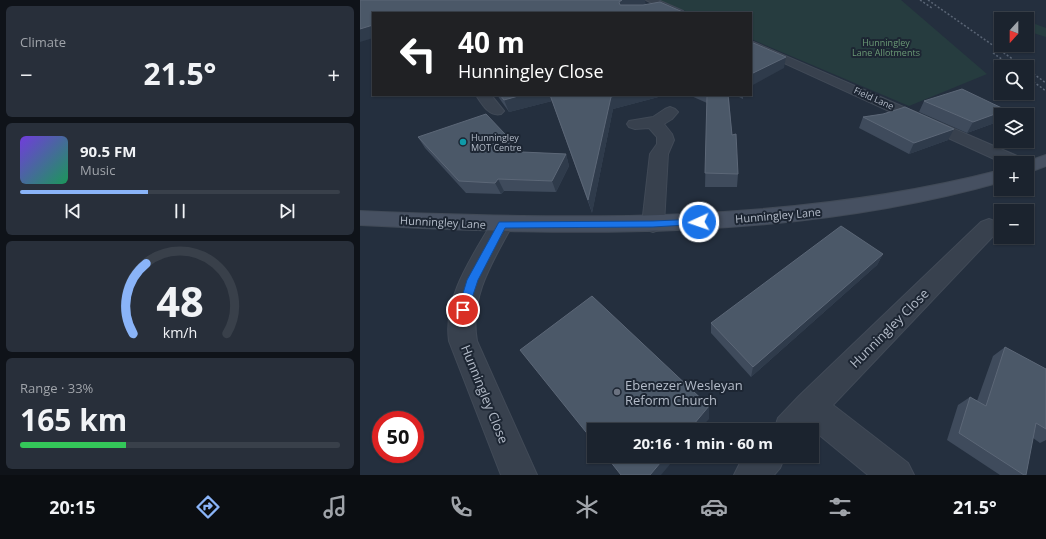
<!DOCTYPE html>
<meta charset="utf-8">
<style>
:root{--surface:#1b232e;--page:#282f3a;--text:#f1f3f6;--muted:#a0a4aa;--line:#39404a;--accent:#8ab4f8}
body{margin:0;font-family:"Open Sans",sans-serif;background:var(--page);color:var(--text);height:100vh;display:flex;flex-direction:column;font-size:15px;white-space:nowrap}
*{box-sizing:border-box;margin:0}
p{font-size:13px;color:var(--muted)}
.icon{flex:none;width:22px;height:22px;fill:none;stroke:currentColor;stroke-width:2;stroke-linecap:round;stroke-linejoin:round}
.map{position:relative;flex:1;overflow:hidden}
.details{display:flex;flex-direction:column;gap:6px;padding:6px;background:#0f1319;width:360px}
.details>*{flex:none}
.hud{position:absolute;left:12px;top:12px;width:380px;height:84px;border-radius:0px;box-shadow:0 1px 3px #0004,0 0 0 1px var(--line);background:#202124;color:#fff;overflow:hidden}
.needle{width:26px;rotate:201deg}
.controls{position:absolute;left:634px;top:12px;display:grid;gap:8px}
.controls a{display:grid;place-items:center;width:40px;height:40px;border-radius:0px;background:var(--surface);box-shadow:0 1px 3px #0004,0 0 0 1px var(--line);font-size:20px}
.speed{position:absolute;left:12px;top:411px;display:flex;gap:8px;font-size:20px;font-weight:700;text-align:center}
.speed>*{display:grid;place-content:center;width:52px;height:52px;border-radius:50%;background:var(--surface);box-shadow:0 1px 3px #0004,0 0 0 1px var(--line);line-height:1}
.speed .limit{border:6px solid #d22;background:#fff;color:#111}
.pin{position:absolute;display:grid;place-items:center;width:34px;height:34px;color:#fff;margin:-17px;border:2px solid #fff;border-radius:50%;box-shadow:0 1px 4px #0007}
.me{position:absolute;width:44px;margin:-22px;rotate:267deg;stroke-linejoin:round;filter:drop-shadow(0 0 3px #0008)}
.turn{display:flex;align-items:center;gap:14px;height:84px;padding:0 20px;font-size:18px}
.turn .icon{width:52px;height:52px;stroke-width:2.5}
.turn b{display:block;font-size:28px;line-height:34px}
.big{font-size:30px;font-weight:700;line-height:1.1}
.details .tile{flex:1;display:flex;flex-direction:column;justify-content:center;gap:6px;min-width:0;padding:0 14px;border-radius:6px;background:var(--page)}
.details .dial{align-items:center;gap:0}
.dial svg{height:104px;overflow:visible;fill:none;stroke:var(--line);stroke-width:7;stroke-linecap:round;text-anchor:middle}
.dial text{fill:var(--text);stroke:none}
.song{display:flex;align-items:center;gap:12px}
.cover{width:48px;height:48px;border-radius:6px;background:linear-gradient(135deg,hsl(260 70% 55%),hsl(150 70% 35%))}
.played{height:4px;border-radius:2px;background:linear-gradient(90deg,var(--accent) 40%,var(--line) 40%)}
.keys{display:flex;justify-content:space-around;direction:ltr}
.heat{display:flex;justify-content:space-between;align-items:center;font-size:22px;direction:ltr}
.charge{height:6px;border-radius:3px;background:linear-gradient(90deg,#34c759 33%,var(--line) 0)}
.trip{position:absolute;left:227px;top:423px;width:232px;height:40px;border-radius:0px;background:var(--surface);box-shadow:0 1px 3px #0004,0 0 0 1px var(--line);font-weight:700;line-height:40px;text-align:center}
.tab-bar{display:flex;height:64px;justify-content:space-around;align-items:center;background:#0b0e12;color:var(--muted)}
.tab-bar .icon{width:28px;height:28px}
.tab-bar .on{color:var(--accent)}
.tab-bar b{font-size:18px;color:var(--text)}
main{display:flex;flex:1;min-height:0}
.map>svg:first-child{display:block}
.green{fill:#263c3f}
.lines{fill:none;stroke-linecap:round;stroke-linejoin:round}
.minor-casing{stroke:#414a57;stroke-width:2}
.secondary-casing{stroke:#414a57;stroke-width:2}
.minor{fill:#38414e;fill-rule:evenodd}
.secondary{fill:#465061;fill-rule:evenodd}
.rail{stroke:#5a6575;stroke-width:1.5;stroke-dasharray:2 2;stroke-linecap:butt}
.wall{fill:#3f4b5c}
.shaded-wall{fill:#2f3b4b}
.building{fill:#4b5868;stroke:#5c6777}
.route{fill:#1a73e8;stroke:#114b97}
.culture-dot{fill:#0f9aa8;stroke:#1d2633;stroke-width:1.5}
.worship-dot{fill:#6b7280;stroke:#1d2633;stroke-width:1.5}
.labels{text-anchor:middle;dominant-baseline:central;stroke-width:4;stroke-linejoin:round;paint-order:stroke}
.far-park-label{font-size:9px;fill:#6b9a76;stroke:#1d2633}
.far-street-label{font-size:9px;fill:#b4bcc9;stroke:#1d2633}
.far-poi-label{font-size:9px;fill:#b4bcc9;stroke:#1d2633;text-anchor:start}
.street-label{font-size:11px;fill:#b4bcc9;stroke:#1d2633}
.near-street-label{font-size:13px;fill:#b4bcc9;stroke:#1d2633}
.near-poi-label{font-size:13px;fill:#b4bcc9;stroke:#1d2633;text-anchor:start}
</style>
<main>
<section class="details">
<div class="tile"><p>Climate</p>
<div class="heat"><a>−</a><b class="big">21.5°</b><a>+</a></div>
</div>
<div class="tile">
<div class="song"><i class="cover"></i><div><b>90.5 FM</b><p>Music</p></div></div>
<div class="played"></div>
<div class="keys"><svg class="icon" aria-label="previous" viewBox="0 0 24 24"><path d="M18 5L8 12l10 7zM5 5v14"/></svg><svg class="icon" aria-label="pause" viewBox="0 0 24 24"><path d="M8 5v14M16 5v14"/></svg><svg class="icon" aria-label="next" viewBox="0 0 24 24"><path d="M6 5l10 7-10 7zM19 5v14"/></svg></div>
</div>
<div class="tile dial"><svg viewBox="0 0 100 80">
<path d="M14 69A42 42 0 1 1 86 69"/>
<path d="M14 69A42 42 0 0 1 24 15" stroke="#8ab4f8"/>
<text x="50" y="56" font-size="32" font-weight="700">48</text>
<text x="50" y="72" font-size="11">km/h</text>
</svg></div>
<div class="tile"><p>Range · 33%</p><b class="big">165 km</b><div class="charge"></div></div>
</section>
<div class="map">
<svg width="686" height="475" viewBox="0 0 686 475">
<rect width="100%" height="100%" fill="#242f3e"/>
<path class="green" d="M299 0H541L627 74 549 106 391 39V13H330Z
M667 21 686 28V37L667 31Z"/>
<g class="lines">
<g class="minor-casing">
<path id="minor" d="M286 0H298L323 11 325 13H312Z
M391 41 664 159 667 163H643L391 48Z
M116 95H131L144 111 141 114C129 117 122 104 116 95Z
M310 107 315 109 318 112 312 119 304 124 312 134 314 140 308 154 304 224 301 229 293 232 285 229 282 224 290 154 297 144V137L289 128 275 129 269 127 267 124 269 121 293 117 305 109Z
M142 216 150 219 153 224C133 261 109 297 117 341L177 475H141L89 341C83 296 113 256 134 219Z
M629 219 637 222 640 227 637 232 473 405 548 463 554 475H508L452 429 414 430 418 418 439 396 621 222Z
M385 456H425L420 468 414 475H374L380 463Z"/>
</g>
<g class="secondary-casing">
<path id="secondary" d="M686 155V166L667 173V163H663Z
M641 170V182C433 241 214 236 0 225V211C214 220 432 224 641 170Z"/>
</g>
<use href="#minor" class="minor"/>
<use href="#secondary" class="secondary"/>
<path class="rail" d="M560 0 572 8
M568 0 664 67
M633 53 653 67
M667 69 686 83
M667 77 686 91"/>
</g>
<path class="wall" d="M137 95H306L253 109 232 213 192 101 149 112Z
M329 95H373L369 97 372 135 378 174 377 187H345L347 103Z
M375 95H383V99Z
M564 101 641 115V118L640 121 607 133 559 112Z
M523 114 588 140 549 154 499 128 503 117Z
M58 137 162 152 206 154 209 166 196 192 144 191 141 194 106 193 65 148Z
M523 254 517 265 391 377 351 333V323Z
M645 347 686 369V440L680 443 673 438 666 475H640L587 440 598 405 610 397 617 401 633 356Z"/>
<path class="shaded-wall" d="M262 0H285L286 5 260 12 259 2Z
M13 25V38L0 42V29Z
M426 57 424 68 391 86V74Z
M162 95H190L192 101 149 112 144 100Z
M258 95H306L253 109 232 213 228 200 251 97Z
M646 110 643 115H641V118L640 121 607 133 613 122Z
M594 129 588 140 549 154 554 143Z
M206 154 209 166 196 192 192 181Z
M138 179 144 191 141 194 135 183Z
M523 254 517 265 391 377 393 367Z
M349 406V419L339 430H329Z
M306 456H317L301 475H290Z"/>
<path class="building" d="M0 0H262L259 2 260 5H283L300 2 325 13H13V25L0 29Z
M391 42 426 57 391 74Z
M602 89 646 110 613 122 564 101Z
M140 95H162L144 100Z
M190 95H258L251 97 228 200Z
M347 95H368L372 135 376 134 378 174 345 173Z
M545 107 594 129 554 143 503 117 523 114Z
M126 114 162 152 206 154 192 181 138 179 135 183 99 181 58 137Z
M481 226 523 254 393 367 351 323Z
M232 296 349 406 329 430H234V442L160 350Z
M645 347 686 369V429L676 423 666 475H664L599 433 610 397 626 406Z
M246 456H306L290 475H261Z"/>
<path class="route" d="M339 219 342 220 344 222 342 224 293 227 145 228 118 280 107 313 103 314 99 313 98 310 107 280 139 222 293 221Z"/>
<circle class="culture-dot" cx="103" cy="142" r="4"/>
<circle class="worship-dot" cx="257" cy="392" r="4"/>
<g class="labels">
<g class="far-park-label">
<text x="526" y="42">Hunningley<tspan x="526" dy="10">Lane Allotments</tspan></text>
</g>
<g class="far-street-label">
<text transform="translate(514 98) rotate(24)">Field Lane</text>
</g>
<g class="far-poi-label">
<text x="111" y="137">Hunningley<tspan x="111" dy="10">MOT Centre</tspan></text>
</g>
<g class="street-label">
<text transform="translate(418 215) rotate(-5)">Hunningley Lane</text>
<text transform="translate(83 222) rotate(3)">Hunningley Lane</text>
</g>
<g class="near-street-label">
<text transform="translate(529 328) rotate(-45)">Hunningley Close</text>
<text transform="translate(125 394) rotate(68)">Hunningley Close</text>
</g>
<g class="near-poi-label">
<text x="265" y="385">Ebenezer Wesleyan<tspan x="265" dy="15">Reform Church</tspan></text>
</g>
</g>
</svg>
<div class="controls">
<a><svg class="needle" viewBox="-14 -14 28 28"><path d="M0-13l5 13h-10z" fill="#e53935"/><path d="M0 13l5-13h-10z" fill="#a0a4aa"/></svg></a>
<a><svg class="icon" aria-label="search" viewBox="0 0 24 24"><circle cx="10" cy="10" r="6"/><path d="M15 15l6 6"/></svg></a>
<a><svg class="icon" aria-label="layers" viewBox="0 0 24 24"><path d="M12 4l9 5-9 5-9-5zM3 14l9 5 9-5"/></svg></a>
<a>+</a>
<a>−</a>
</div>
<div class="speed"><div class="limit">50</div></div>
<div class="pin" style="left:103px;top:310px;background:#d93025"><svg class="icon" aria-label="arrive" viewBox="0 0 24 24"><path d="M6 21V4h12l-3 4 3 4H6"/></svg></div>
<svg class="me" style="left:339px;top:222px" viewBox="-20 -20 40 40"><circle r="17" fill="#1a73e8" stroke="#fff" stroke-width="3"/><path d="M0-11L8 9 0 5-8 9z" fill="#fff"/></svg>
<div class="trip">20:16 · 1 min · 60 m</div>
<div class="hud">
<div class="turn"><svg class="icon" aria-label="left" viewBox="0 0 24 24"><path d="M17 20v-9H6M10 6l-5 5 5 5"/></svg><div><b>40 m</b>Hunningley Close</div></div>
</div>
</div>
</main>
<nav class="tab-bar">
<b>20:15</b>
<svg class="icon on" aria-label="directions" viewBox="0 0 24 24"><path d="M12 3l9 9-9 9-9-9zM9 14v-3h6M13 9l2 2-2 2"/></svg>
<svg class="icon" aria-label="music" viewBox="0 0 24 24"><path d="M9 18V5l10-2v13"/><circle cx="6" cy="18" r="3"/><circle cx="16" cy="16" r="3"/></svg>
<svg class="icon" aria-label="phone" viewBox="0 0 24 24"><path d="M5 4h4l2 5-3 2q2 4 5 5l2-3 5 2v4C11 20 4 13 5 4z"/></svg>
<svg class="icon" aria-label="climate" viewBox="0 0 24 24"><path d="M12 3v18M4 7l16 10M4 17L20 7"/></svg>
<svg class="icon" aria-label="car" viewBox="0 0 24 24"><path d="M5 17H2v-5l4-1 3-4h7l3 4 3 1v5h-3M9 17h6M6 11h13"/><circle cx="7" cy="17" r="2"/><circle cx="17" cy="17" r="2"/></svg>
<svg class="icon" aria-label="filters" viewBox="0 0 24 24"><path d="M4 7h16M4 17h16"/><circle cx="9" cy="7" r="2"/><circle cx="15" cy="17" r="2"/></svg>
<b>21.5°</b>
</nav>
